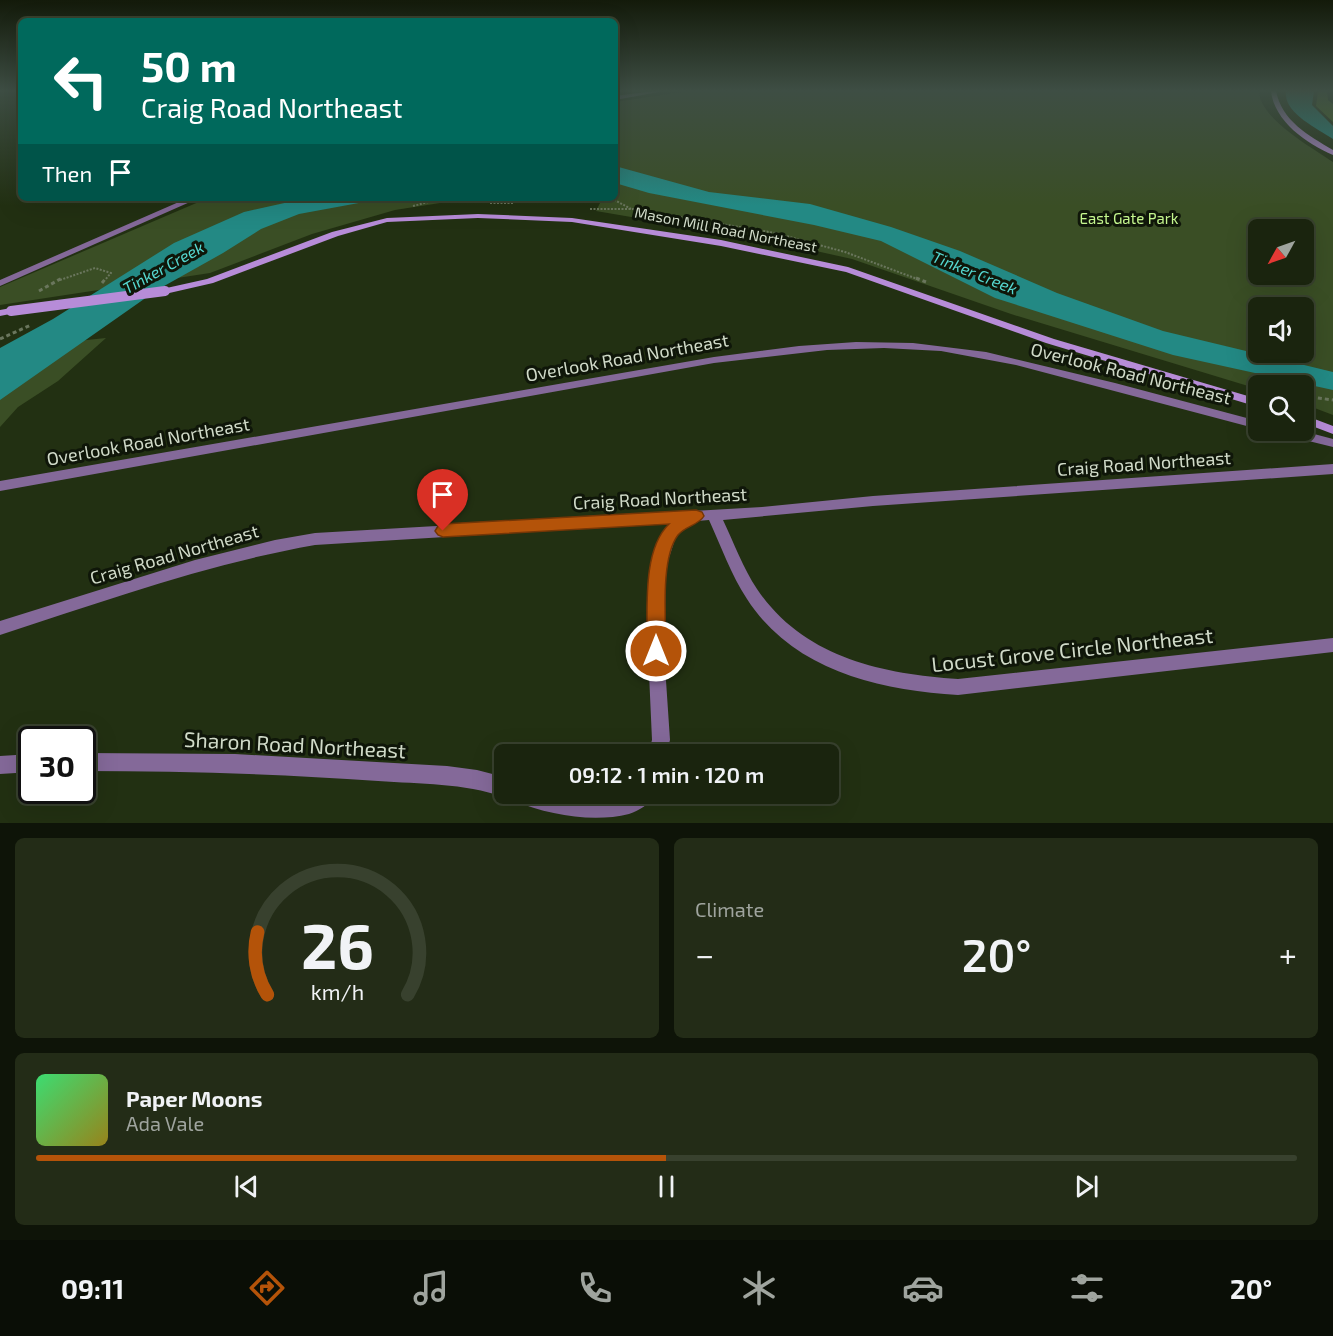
<!DOCTYPE html>
<meta charset="utf-8">
<style>
:root{--surface:#1a240e;--page:#232c17;--text:#f1f3f6;--muted:#9fa49e;--line:#38412e;--accent:#b45309}
body{margin:0;font-family:"Exo 2",sans-serif;background:var(--page);color:var(--text);height:100vh;display:flex;flex-direction:column;font-size:22px;white-space:nowrap}
*{box-sizing:border-box;margin:0}
p{font-size:20px;color:var(--muted)}
.icon{flex:none;width:33px;height:33px;fill:none;stroke:currentColor;stroke-width:2;stroke-linecap:round;stroke-linejoin:round}
.map{position:relative;height:823px;overflow:hidden}
.sheet{display:flex;flex-direction:column;gap:15px;padding:15px;background:#0e1408;flex:1}
.sheet>*{flex:none}
.top-card{position:absolute;left:18px;top:18px;width:600px;height:183px;border-radius:9px;box-shadow:0 6px 24px #0002,0 0 0 2px var(--line);background:#00695c;color:#fff;overflow:hidden}
.needle{width:39px;rotate:230deg}
.fabs{position:absolute;left:1248px;top:219px;display:grid;gap:12px}
.fabs a{display:grid;place-items:center;width:66px;height:66px;border-radius:9px;background:var(--surface);box-shadow:0 6px 24px #0002,0 0 0 2px var(--line);font-size:30px}
.speed{position:absolute;left:18px;top:726px;display:flex;gap:12px;font-size:30px;font-weight:700;text-align:center}
.speed>*{display:grid;place-content:center;width:78px;height:78px;border-radius:50%;background:var(--surface);box-shadow:0 6px 24px #0002,0 0 0 2px var(--line);line-height:1}
.speed .limit{border:3px solid #111;border-radius:9px;background:#fff;color:#111}
.pin{position:absolute;display:grid;place-items:center;width:51px;height:51px;color:#fff;margin:-62px -26px;border-radius:50% 50% 50% 0;rotate:-45deg;box-shadow:0 0 6px #0007}
.pin .icon{rotate:45deg}
.me{position:absolute;width:66px;margin:-33px;rotate:0deg;stroke-linejoin:round;filter:drop-shadow(0 0 4px #0008)}
.turn{display:flex;align-items:center;gap:21px;height:126px;padding:0 24px;font-size:27px}
.turn .icon{width:78px;height:78px;stroke-width:2.5}
.turn b{display:block;font-size:42px;line-height:51px}
.then{display:flex;align-items:center;height:57px;padding:0 24px;background:#0003;gap:12px;font-size:22px}
.big{font-size:45px;font-weight:600;line-height:1.1}
.sheet .card{flex:1;display:flex;flex-direction:column;justify-content:center;gap:9px;min-width:0;padding:0 21px;border-radius:9px;background:var(--page)}
.sheet .dial{align-items:center;gap:0}
.dial svg{height:156px;overflow:visible;fill:none;stroke:var(--line);stroke-width:7;stroke-linecap:round;text-anchor:middle}
.dial text{fill:var(--text);stroke:none}
.song{display:flex;align-items:center;gap:18px}
.cover{width:72px;height:72px;border-radius:9px;background:linear-gradient(135deg,hsl(140 70% 55%),hsl(50 70% 35%))}
.played{height:6px;border-radius:3px;background:linear-gradient(90deg,var(--accent) 50%,var(--line) 50%)}
.keys{display:flex;justify-content:space-around;direction:ltr}
.heat{display:flex;justify-content:space-between;align-items:center;font-size:33px;direction:ltr}
.sheet .tiles{flex:1;display:grid;gap:15px;grid-template-columns:1fr 1fr}
.card:last-child{grid-column:span 2}
.trip{position:absolute;left:494px;top:744px;width:345px;height:60px;border-radius:9px;background:var(--surface);box-shadow:0 6px 24px #0002,0 0 0 2px var(--line);font-weight:600;line-height:60px;text-align:center}
.dock{display:flex;height:96px;justify-content:space-around;align-items:center;background:#0a0e06;color:var(--muted)}
.dock .icon{width:42px;height:42px}
.dock .on{color:var(--accent)}
.dock b{font-size:27px;color:var(--text)}
.map>svg:first-child{display:block}
.green{fill:#3a4e25;fill-rule:evenodd}
.forest{fill:#4c6e20}
.water{fill:#238984}
.lines{fill:none;stroke-linecap:round;stroke-linejoin:round}
.path-far1{stroke:#6a765d;stroke-width:2;stroke-dasharray:2 1.5;stroke-linecap:butt}
.path{stroke:#6a765d;stroke-width:3;stroke-dasharray:4 3;stroke-linecap:butt}
.street{fill:#846999;fill-rule:evenodd}
.secondary{fill:#b78cd8;fill-rule:evenodd}
.secondary-bridge{stroke:#b78cd8;stroke-width:10}
.route{fill:#b45309;stroke:#753606;stroke-width:1.5}
.labels{text-anchor:middle;dominant-baseline:central;stroke-width:6;stroke-linejoin:round;paint-order:stroke}
.far-park-label{font-size:15px;fill:#c4f68e;stroke:#0f1609}
.far-street-label{font-size:15px;fill:#d0dac8;stroke:#0f1609}
.far-water-label{font-size:16px;font-style:italic;fill:#56d8d1;stroke:#0f1609}
.street-label{font-size:18px;fill:#d0dac8;stroke:#0f1609}
.near-street-label{font-size:21px;fill:#d0dac8;stroke:#0f1609}
</style>
<div class="map">
<svg width="1333" height="823" viewBox="0 0 1333 823">
<rect width="100%" height="100%" fill="#223012"/>
<path class="green" d="M689 91H1259C1259 118 1311 147 1333 162V415L1304 404V386H1258V389L1011 314 852 259 771 241 596 211 602 199 595 198H615V102ZM1258 230H1304V274H1258ZM1258 308H1304V352H1258Z
M208 198H505L502 201 440 203 395 210 312 234 210 273 0 305V287Z
M106 338 58 381 18 407 0 427V349Z"/>
<path class="forest" d="M1318 91H1327L1328 100 1333 104V122L1316 106Z"/>
<path class="water" d="M1286 91H1314L1312 105 1333 126V139C1317 128 1283 113 1286 91Z
M615 166 709 192 810 204 891 227 960 251 1057 293 1163 331 1333 372V390L1173 355 995 298 881 241 814 225 649 193 615 183Z
M307 198H386L299 214 261 229 223 253 157 290 0 400V348L53 319 174 243 244 212Z"/>
<g class="lines">
<path class="path-far1" d="M611 198 631 209
M490 203H513
M413 206 444 198
M590 209H632L775 233 845 252 920 280
M60 280 95 268 111 273 105 280"/>
<path class="path" d="M916 278 926 282
M102 283 106 278
M39 291 62 278
M0 339 31 325
M1248 383 1258 386
M1304 396 1333 400"/>
<path class="street" d="M653 91H664L615 100V96Z
M188 198H199L0 286V280Z
M856 342 913 343 986 352 1115 383 1258 421V429L1016 365 941 351 884 348 827 350 714 363 0 491V481L714 357 799 346Z
M1274 430H1299L1333 439V447L1276 433Z
M1333 464V474L873 506 723 520C734 543 743 568 757 589 803 657 881 674 958 679L1333 638V652L958 695C878 690 793 670 747 599 731 575 721 546 709 520L697 521 685 527 676 536 666 567 664 651 670 740 666 754H648L652 740 648 651 650 567 663 533 671 523 315 545C207 564 104 601 0 635V621L195 560 275 540 315 533 762 507 873 496Z
M82 753 235 754 447 766 477 770 504 777V794H511L504 797C463 783 421 784 378 781 280 774 181 771 82 771Z
M32 754V772L0 774V756Z
M511 794H550L587 800H604L619 798 629 794H654C649 805 640 810 629 814 593 823 549 815 514 801Z"/>
<path class="secondary" d="M1271 91H1276C1282 121 1308 135 1333 150V155C1307 144 1274 121 1271 91Z
M478 214 572 218 721 240 848 267 1054 339 1258 399V407L1046 343 846 272 721 246 572 222 478 218 387 222 338 236 213 283 165 294 160 291 162 289 207 279 332 232 387 218Z
M11 308 16 311 15 313 0 316V310Z
M1304 415 1333 426V434L1304 423Z"/>
<path class="secondary-bridge" d="M11 311 165 291"/>
</g>
<linearGradient id="sky" x2="0" y2="1"><stop stop-color="#131a0a"/><stop offset="0.44" stop-color="#3e4e44"/><stop offset="1" stop-color="#3e4e44" stop-opacity="0"/></linearGradient>
<rect width="1333" height="206" fill="url(#sky)"/>
<path class="route" d="M696 510 702 512 704 516C699 525 685 526 678 535 660 559 666 620 666 651L663 656 656 659 649 656 647 651C648 614 641 551 669 524L443 537 438 535 435 531 438 526 443 524Z"/>
<g class="labels">
<g class="far-park-label">
<text x="1129" y="218">East Gate Park</text>
</g>
<g class="far-street-label">
<text transform="translate(726 229) rotate(11)">Mason Mill Road Northeast</text>
</g>
<g class="far-water-label">
<text transform="translate(163 267) rotate(-29)">Tinker Creek</text>
<text transform="translate(975 272) rotate(22)">Tinker Creek</text>
</g>
<g class="street-label">
<text transform="translate(627 357) rotate(-10)">Overlook Road Northeast</text>
<text transform="translate(1131 373) rotate(14)">Overlook Road Northeast</text>
<text transform="translate(148 441) rotate(-10)">Overlook Road Northeast</text>
<text transform="translate(1144 463) rotate(-4)">Craig Road Northeast</text>
<text transform="translate(660 498) rotate(-3)">Craig Road Northeast</text>
<text transform="translate(174 554) rotate(-16)">Craig Road Northeast</text>
</g>
<g class="near-street-label">
<text transform="translate(1072 649) rotate(-6)">Locust Grove Circle Northeast</text>
<text transform="translate(295 744) rotate(3)">Sharon Road Northeast</text>
</g>
</g>
</svg>
<div class="fabs">
<a><svg class="needle" viewBox="-14 -14 28 28"><path d="M0-13l5 13h-10z" fill="#e53935"/><path d="M0 13l5-13h-10z" fill="#9fa49e"/></svg></a>
<a><svg class="icon" aria-label="sound" viewBox="0 0 24 24"><path d="M4 9h4l5-4v14l-5-4H4zM17 9q2 3 0 6"/></svg></a>
<a><svg class="icon" aria-label="search" viewBox="0 0 24 24"><circle cx="10" cy="10" r="6"/><path d="M15 15l6 6"/></svg></a>
</div>
<div class="speed"><div class="limit">30</div></div>
<div class="pin" style="left:443px;top:531px;background:#d93025"><svg class="icon" aria-label="arrive" viewBox="0 0 24 24"><path d="M6 21V4h12l-3 4 3 4H6"/></svg></div>
<svg class="me" style="left:656px;top:651px" viewBox="-20 -20 40 40"><circle r="17" fill="#b45309" stroke="#fff" stroke-width="3"/><path d="M0-11L8 9 0 5-8 9z" fill="#fff"/></svg>
<div class="trip">09:12 · 1 min · 120 m</div>
<div class="top-card">
<div class="turn"><svg class="icon" aria-label="left" viewBox="0 0 24 24"><path d="M17 20v-9H6M10 6l-5 5 5 5"/></svg><div><b>50 m</b>Craig Road Northeast</div></div>
<div class="then">Then<svg class="icon" aria-label="arrive" viewBox="0 0 24 24"><path d="M6 21V4h12l-3 4 3 4H6"/></svg></div>
</div>
</div>
<section class="sheet">
<div class="tiles">
<div class="card dial"><svg viewBox="0 0 100 80">
<path d="M14 69A42 42 0 1 1 86 69"/>
<path d="M14 69A42 42 0 0 1 9 37" stroke="#b45309"/>
<text x="50" y="56" font-size="32" font-weight="700">26</text>
<text x="50" y="72" font-size="11">km/h</text>
</svg></div>
<div class="card"><p>Climate</p>
<div class="heat"><a>−</a><b class="big">20°</b><a>+</a></div>
</div>
<div class="card">
<div class="song"><i class="cover"></i><div><b>Paper Moons</b><p>Ada Vale</p></div></div>
<div class="played"></div>
<div class="keys"><svg class="icon" aria-label="previous" viewBox="0 0 24 24"><path d="M18 5L8 12l10 7zM5 5v14"/></svg><svg class="icon" aria-label="pause" viewBox="0 0 24 24"><path d="M8 5v14M16 5v14"/></svg><svg class="icon" aria-label="next" viewBox="0 0 24 24"><path d="M6 5l10 7-10 7zM19 5v14"/></svg></div>
</div>
</div>
</section>
<nav class="dock">
<b>09:11</b>
<svg class="icon on" aria-label="directions" viewBox="0 0 24 24"><path d="M12 3l9 9-9 9-9-9zM9 14v-3h6M13 9l2 2-2 2"/></svg>
<svg class="icon" aria-label="music" viewBox="0 0 24 24"><path d="M9 18V5l10-2v13"/><circle cx="6" cy="18" r="3"/><circle cx="16" cy="16" r="3"/></svg>
<svg class="icon" aria-label="phone" viewBox="0 0 24 24"><path d="M5 4h4l2 5-3 2q2 4 5 5l2-3 5 2v4C11 20 4 13 5 4z"/></svg>
<svg class="icon" aria-label="climate" viewBox="0 0 24 24"><path d="M12 3v18M4 7l16 10M4 17L20 7"/></svg>
<svg class="icon" aria-label="car" viewBox="0 0 24 24"><path d="M5 17H2v-5l4-1 3-4h7l3 4 3 1v5h-3M9 17h6M6 11h13"/><circle cx="7" cy="17" r="2"/><circle cx="17" cy="17" r="2"/></svg>
<svg class="icon" aria-label="filters" viewBox="0 0 24 24"><path d="M4 7h16M4 17h16"/><circle cx="9" cy="7" r="2"/><circle cx="15" cy="17" r="2"/></svg>
<b>20°</b>
</nav>
